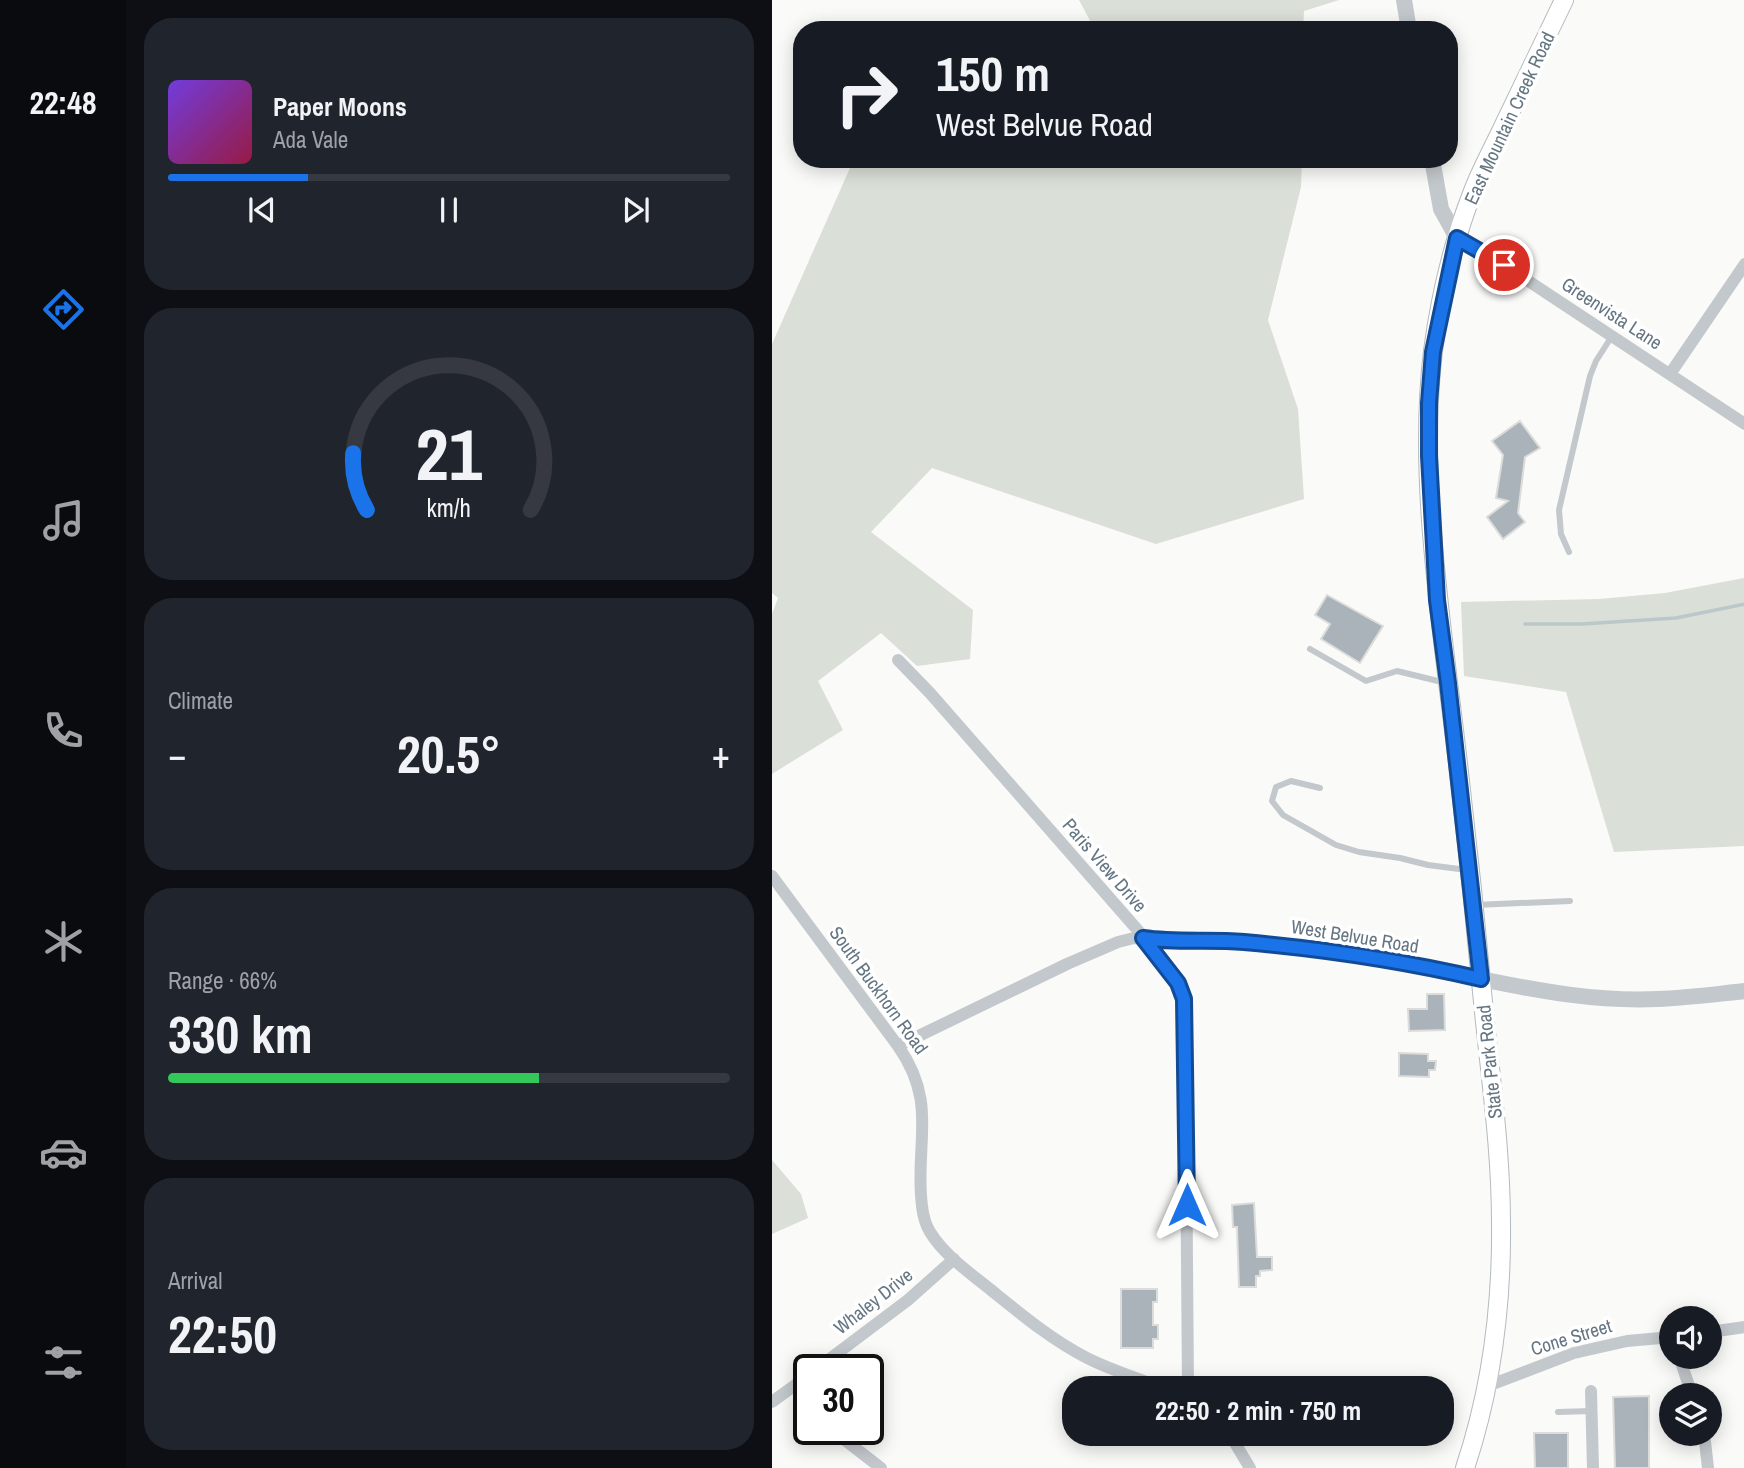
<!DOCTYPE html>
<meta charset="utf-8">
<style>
:root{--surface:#171b24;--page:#20242c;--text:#f1f3f6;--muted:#9ea1a6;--line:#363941;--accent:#1a73e8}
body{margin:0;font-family:"Archivo Narrow",sans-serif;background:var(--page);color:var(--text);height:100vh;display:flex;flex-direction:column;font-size:26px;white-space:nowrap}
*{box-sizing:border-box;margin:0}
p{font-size:23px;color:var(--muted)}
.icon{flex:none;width:38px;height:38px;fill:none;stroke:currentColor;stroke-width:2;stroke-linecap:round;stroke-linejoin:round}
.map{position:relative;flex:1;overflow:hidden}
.details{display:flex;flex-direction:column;gap:18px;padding:18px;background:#0d0f14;width:646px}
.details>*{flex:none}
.hud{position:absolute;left:21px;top:21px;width:665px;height:147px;border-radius:28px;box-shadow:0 4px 18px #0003;background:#171b24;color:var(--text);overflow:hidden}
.tools{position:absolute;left:887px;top:1306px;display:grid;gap:14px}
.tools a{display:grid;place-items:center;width:63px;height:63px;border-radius:50%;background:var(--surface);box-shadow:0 4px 18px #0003;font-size:35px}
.speed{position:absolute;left:21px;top:1354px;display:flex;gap:14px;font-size:35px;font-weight:700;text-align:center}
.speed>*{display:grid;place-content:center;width:91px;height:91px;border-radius:50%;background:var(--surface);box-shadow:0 4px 18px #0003;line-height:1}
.speed .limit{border:4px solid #111;border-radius:10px;background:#fff;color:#111}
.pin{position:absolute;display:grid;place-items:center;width:60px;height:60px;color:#fff;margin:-30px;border:4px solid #fff;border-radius:50%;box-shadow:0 2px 7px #0007}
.me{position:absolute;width:77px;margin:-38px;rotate:0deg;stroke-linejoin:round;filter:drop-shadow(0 0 5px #0008)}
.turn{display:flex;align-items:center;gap:24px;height:147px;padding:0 28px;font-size:32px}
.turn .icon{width:91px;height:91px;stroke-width:2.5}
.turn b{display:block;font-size:49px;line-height:60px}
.big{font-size:52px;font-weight:800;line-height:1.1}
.details .card{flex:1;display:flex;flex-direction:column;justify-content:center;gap:10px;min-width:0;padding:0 24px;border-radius:28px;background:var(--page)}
.details .dial{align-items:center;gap:0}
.dial svg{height:182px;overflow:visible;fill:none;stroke:var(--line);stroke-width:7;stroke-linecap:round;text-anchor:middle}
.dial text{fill:var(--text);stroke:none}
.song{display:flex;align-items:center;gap:21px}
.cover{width:84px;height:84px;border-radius:10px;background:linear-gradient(135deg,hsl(260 70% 55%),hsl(340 70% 35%))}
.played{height:7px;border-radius:4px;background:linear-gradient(90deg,var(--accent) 25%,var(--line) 25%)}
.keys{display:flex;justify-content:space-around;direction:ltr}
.heat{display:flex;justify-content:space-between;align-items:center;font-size:38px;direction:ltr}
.charge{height:10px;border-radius:5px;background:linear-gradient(90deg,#34c759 66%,var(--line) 0)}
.trip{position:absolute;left:290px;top:1376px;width:392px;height:70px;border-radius:28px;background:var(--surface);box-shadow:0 4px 18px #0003;font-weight:800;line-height:70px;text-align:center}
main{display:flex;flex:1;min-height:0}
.tab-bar{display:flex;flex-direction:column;width:126px;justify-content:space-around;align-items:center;background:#090b0e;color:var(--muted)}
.tab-bar .icon{width:49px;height:49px}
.tab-bar .on{color:var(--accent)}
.tab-bar b{font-size:32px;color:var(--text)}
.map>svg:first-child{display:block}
.green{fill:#dadfd7}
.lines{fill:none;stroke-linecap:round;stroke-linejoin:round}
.stream{stroke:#bbc7cb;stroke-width:3.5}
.building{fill:#aab3b9;stroke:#dcdcda;stroke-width:2}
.secondary-casing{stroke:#b3babf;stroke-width:20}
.service{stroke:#c3c8cc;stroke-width:6}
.minor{stroke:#c3c8cc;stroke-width:12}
.tertiary{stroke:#c3c8cc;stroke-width:16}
.secondary{stroke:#fff;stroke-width:18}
.route-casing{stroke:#114b97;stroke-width:18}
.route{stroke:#1a73e8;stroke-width:12}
.labels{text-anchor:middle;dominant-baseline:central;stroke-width:7;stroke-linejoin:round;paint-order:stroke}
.street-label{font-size:19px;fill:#657683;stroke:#fff}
</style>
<main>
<nav class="tab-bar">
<b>22:48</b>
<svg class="icon on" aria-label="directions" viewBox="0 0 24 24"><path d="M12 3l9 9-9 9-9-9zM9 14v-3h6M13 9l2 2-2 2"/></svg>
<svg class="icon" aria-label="music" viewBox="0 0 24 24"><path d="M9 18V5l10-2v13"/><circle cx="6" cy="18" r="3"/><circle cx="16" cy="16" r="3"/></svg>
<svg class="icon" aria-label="phone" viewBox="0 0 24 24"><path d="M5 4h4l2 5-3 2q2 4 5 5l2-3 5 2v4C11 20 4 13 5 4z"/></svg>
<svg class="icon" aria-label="climate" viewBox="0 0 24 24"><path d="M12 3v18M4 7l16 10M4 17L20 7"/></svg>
<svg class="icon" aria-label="car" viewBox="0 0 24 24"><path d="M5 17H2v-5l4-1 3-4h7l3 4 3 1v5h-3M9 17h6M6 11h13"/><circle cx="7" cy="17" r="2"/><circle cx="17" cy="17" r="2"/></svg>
<svg class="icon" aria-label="filters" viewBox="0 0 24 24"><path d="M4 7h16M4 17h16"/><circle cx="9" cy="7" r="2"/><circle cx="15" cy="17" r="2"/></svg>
</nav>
<section class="details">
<div class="card">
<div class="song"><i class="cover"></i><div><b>Paper Moons</b><p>Ada Vale</p></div></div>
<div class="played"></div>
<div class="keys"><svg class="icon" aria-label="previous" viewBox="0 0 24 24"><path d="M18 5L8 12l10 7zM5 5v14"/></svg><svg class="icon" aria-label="pause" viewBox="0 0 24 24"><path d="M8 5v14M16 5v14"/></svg><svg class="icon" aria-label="next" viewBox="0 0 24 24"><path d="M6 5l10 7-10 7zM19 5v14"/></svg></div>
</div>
<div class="card dial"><svg viewBox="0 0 100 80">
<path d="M14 69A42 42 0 1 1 86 69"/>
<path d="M14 69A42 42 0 0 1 8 44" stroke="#1a73e8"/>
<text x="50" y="56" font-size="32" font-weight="700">21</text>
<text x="50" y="72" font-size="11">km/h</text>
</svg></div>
<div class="card"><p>Climate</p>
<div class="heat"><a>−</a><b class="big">20.5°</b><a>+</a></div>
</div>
<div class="card"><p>Range · 66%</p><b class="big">330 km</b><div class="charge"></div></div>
<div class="card"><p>Arrival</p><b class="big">22:50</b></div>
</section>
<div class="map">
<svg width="973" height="1468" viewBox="0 0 973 1468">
<rect width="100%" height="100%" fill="#fafaf8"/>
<path class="green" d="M307 0H567L532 11 531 30H323Z
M82 159H530L529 187 496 320 526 409 532 499 384 544 160 468 99 532 201 610 198 659 145 666 109 633 46 681 71 730 0 774V614L6 598 0 593V344Z
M972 578V846L842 852 794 692 692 676 689 602 827 599 893 593Z
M0 1160 29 1194 36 1218 0 1234Z"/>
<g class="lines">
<path class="stream" d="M753 624H810L904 618 973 604"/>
</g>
<path class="building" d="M748 421 768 448 753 457 746 513 753 522 731 539 715 517 736 501 724 498 731 455 720 441Z
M555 595 611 626 588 663 549 639 558 624 543 615Z
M655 994H672L673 1030 637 1031 636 1009H655Z
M627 1053 656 1054V1061H664L663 1070H657V1077L627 1076Z
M482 1203 485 1257H500V1270L488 1271V1276H484V1287H467L465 1227H461L460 1205Z
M349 1289H385V1302H381V1325H386V1339H381V1348H349Z
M877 1396V1468H843L841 1397Z
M762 1433H796V1468H763Z"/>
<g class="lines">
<g class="secondary-casing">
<path id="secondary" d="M693 1468C719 1390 730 1305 729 1223 729 1152 719 1082 712 1012 702 902 690 792 676 682 663 576 648 458 661 351 668 297 681 242 701 191 709 170 720 150 730 129 751 86 771 43 792 0"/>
</g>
<path class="service" d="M797 552 789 534 787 510 818 376 824 361 840 336
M538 649 594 681 625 671 674 683
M548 788 519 781 504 787 500 801 511 815 564 845 587 852 628 858 656 865 695 870
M703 905 798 901
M786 1412 819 1411"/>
<path class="minor" d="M685 238 714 253 973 424
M898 374 973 264
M126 660 158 693 384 951 406 983 413 1008 416 1388
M0 876 126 1046C167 1104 142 1145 150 1206 151 1215 153 1224 158 1232 172 1255 198 1273 219 1290 250 1315 280 1340 315 1358 339 1370 365 1378 390 1388
M126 1046 295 964 346 942 362 938 396 942 449 940 498 944 671 970 709 979
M938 1332 973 1327
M907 1356 920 1395
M43 1370 136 1300 182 1259
M28 1381 37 1399
M713 1387 802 1353 855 1341 900 1337
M819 1391 821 1468
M0 1402 37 1375
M60 1430 109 1468
M457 1433 478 1468
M932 1433 936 1468"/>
<path class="tertiary" d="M632 0 637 30
M660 159 669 209 685 238
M709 979C767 991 827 1002 886 999 915 998 944 994 973 991"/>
<use href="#secondary" class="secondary"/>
</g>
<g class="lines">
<g class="route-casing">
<path id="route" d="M415 1205 412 999 406 983 371 938C405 943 438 939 472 942 551 949 632 961 709 979L676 683 665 600 657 456V403L661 352 685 238 732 265"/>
</g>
<use href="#route" class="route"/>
</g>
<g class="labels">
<g class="street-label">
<text transform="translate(737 118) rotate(-65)">East Mountain Creek Road</text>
<text transform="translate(840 313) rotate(33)">Greenvista Lane</text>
<text transform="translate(333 865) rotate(49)">Paris View Drive</text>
<text transform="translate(583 936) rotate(9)">West Belvue Road</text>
<text transform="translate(107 990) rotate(54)">South Buckhorn Road</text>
<text transform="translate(717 1062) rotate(-96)">State Park Road</text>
<text transform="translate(101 1301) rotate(-38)">Whaley Drive</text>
<text transform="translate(799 1337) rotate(-17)">Cone Street</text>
</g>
</g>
</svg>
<div class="tools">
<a><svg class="icon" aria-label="sound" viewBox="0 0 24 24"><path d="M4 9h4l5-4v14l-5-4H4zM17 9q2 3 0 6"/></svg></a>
<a><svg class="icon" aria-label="layers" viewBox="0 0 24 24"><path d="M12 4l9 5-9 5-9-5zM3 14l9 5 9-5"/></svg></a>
</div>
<div class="speed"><div class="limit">30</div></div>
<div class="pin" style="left:732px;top:265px;background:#d93025"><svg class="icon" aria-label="arrive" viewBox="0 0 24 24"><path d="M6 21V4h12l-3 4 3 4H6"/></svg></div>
<svg class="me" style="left:415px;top:1205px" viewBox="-20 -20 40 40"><path d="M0-17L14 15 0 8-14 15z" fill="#1a73e8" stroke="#fff" stroke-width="4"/></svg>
<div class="trip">22:50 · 2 min · 750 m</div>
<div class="hud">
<div class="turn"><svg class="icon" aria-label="right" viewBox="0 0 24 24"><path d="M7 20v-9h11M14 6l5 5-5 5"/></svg><div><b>150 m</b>West Belvue Road</div></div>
</div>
</div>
</main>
